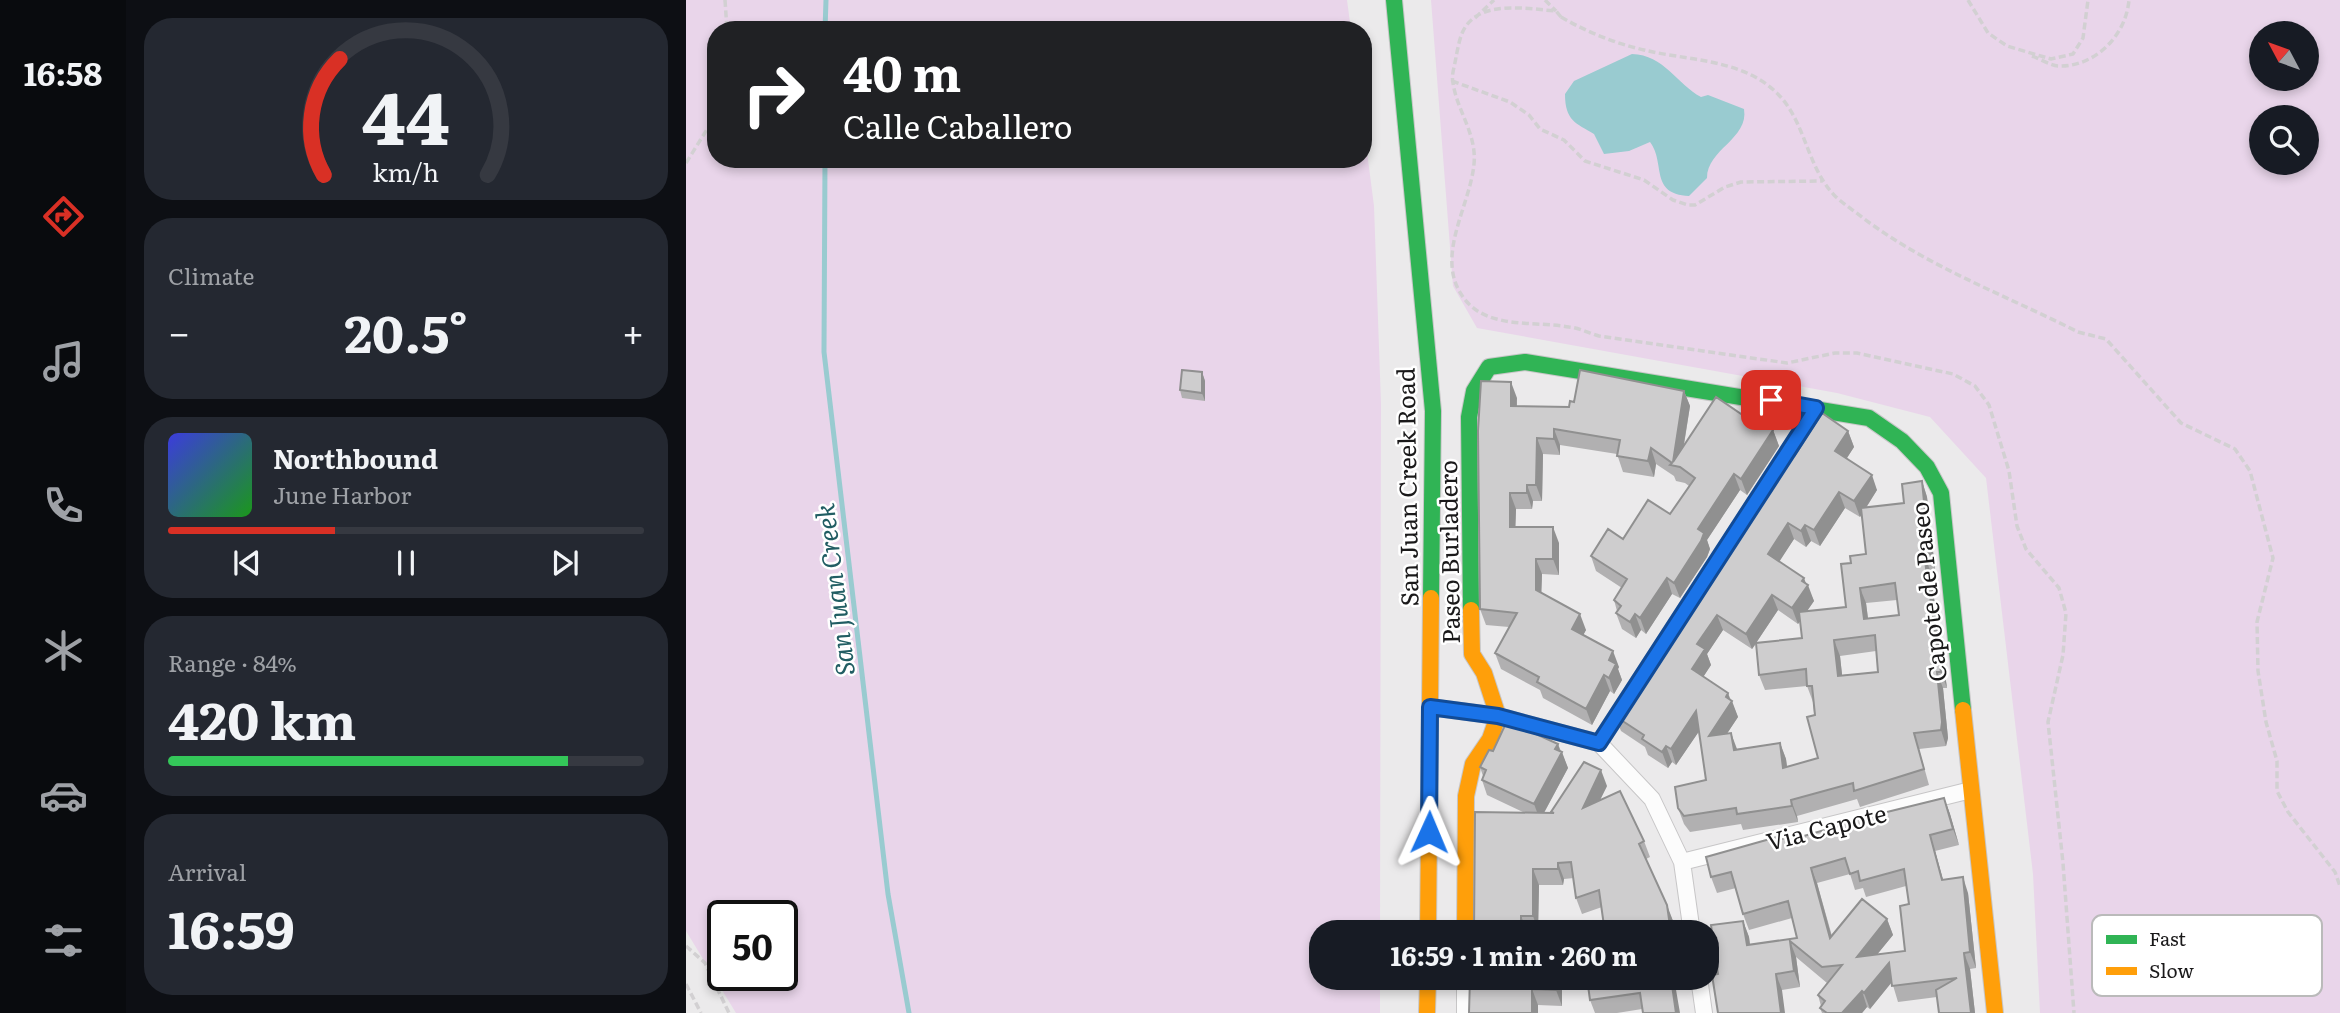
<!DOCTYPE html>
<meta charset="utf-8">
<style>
:root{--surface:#171b24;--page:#242831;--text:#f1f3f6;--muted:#9ea1a6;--line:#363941;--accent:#d93025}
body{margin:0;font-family:Literata,serif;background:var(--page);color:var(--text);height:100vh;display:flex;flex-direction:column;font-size:26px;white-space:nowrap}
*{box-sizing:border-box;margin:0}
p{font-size:23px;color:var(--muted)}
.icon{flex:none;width:38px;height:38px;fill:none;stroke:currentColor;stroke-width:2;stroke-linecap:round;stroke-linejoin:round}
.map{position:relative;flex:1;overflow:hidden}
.drawer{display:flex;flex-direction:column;gap:18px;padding:18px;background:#0d0f14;width:560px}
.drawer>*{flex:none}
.top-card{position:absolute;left:21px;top:21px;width:665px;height:147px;border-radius:28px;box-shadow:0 4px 10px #0003;background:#202124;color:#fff;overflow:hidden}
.needle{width:46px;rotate:311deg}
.buttons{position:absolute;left:1563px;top:21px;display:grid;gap:14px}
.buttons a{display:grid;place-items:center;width:70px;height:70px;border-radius:50%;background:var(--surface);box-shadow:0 4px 10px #0003;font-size:35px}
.speed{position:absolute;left:21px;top:900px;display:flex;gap:14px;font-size:35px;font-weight:700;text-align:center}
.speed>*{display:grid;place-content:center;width:91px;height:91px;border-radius:50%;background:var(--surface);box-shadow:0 4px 10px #0003;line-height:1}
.speed .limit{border:4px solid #111;border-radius:10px;background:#fff;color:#111}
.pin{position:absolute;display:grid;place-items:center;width:60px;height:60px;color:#fff;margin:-30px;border-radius:14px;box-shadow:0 4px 10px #0006}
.me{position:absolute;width:77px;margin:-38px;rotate:1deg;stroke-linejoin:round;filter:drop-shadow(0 0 5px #0008)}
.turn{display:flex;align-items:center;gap:24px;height:147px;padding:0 21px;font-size:32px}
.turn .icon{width:91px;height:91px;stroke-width:2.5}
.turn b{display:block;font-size:49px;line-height:60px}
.big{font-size:52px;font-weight:700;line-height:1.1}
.drawer .widget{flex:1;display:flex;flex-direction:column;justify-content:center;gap:10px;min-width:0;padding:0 24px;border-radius:28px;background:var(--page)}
.drawer .dial{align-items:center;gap:0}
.dial svg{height:182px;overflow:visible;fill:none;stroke:var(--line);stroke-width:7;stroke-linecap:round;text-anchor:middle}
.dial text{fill:var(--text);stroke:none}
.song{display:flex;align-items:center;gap:21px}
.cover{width:84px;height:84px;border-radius:10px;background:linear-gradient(135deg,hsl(240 70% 55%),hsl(120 70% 35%))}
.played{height:7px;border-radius:4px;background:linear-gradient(90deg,var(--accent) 35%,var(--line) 35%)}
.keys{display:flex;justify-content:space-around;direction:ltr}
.heat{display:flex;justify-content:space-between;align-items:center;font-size:38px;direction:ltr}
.charge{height:10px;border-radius:5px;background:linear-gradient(90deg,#34c759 84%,var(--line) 0)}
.trip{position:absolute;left:623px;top:920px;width:410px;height:70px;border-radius:28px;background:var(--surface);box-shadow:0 4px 10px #0003;font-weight:700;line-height:70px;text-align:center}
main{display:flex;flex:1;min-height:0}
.menu{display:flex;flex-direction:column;width:126px;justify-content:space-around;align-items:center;background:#090b0e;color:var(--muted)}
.menu .icon{width:49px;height:49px}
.menu .on{color:var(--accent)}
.menu b{font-size:32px;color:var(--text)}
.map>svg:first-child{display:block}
.grass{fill:#e9d5ea;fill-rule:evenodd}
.water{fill:#99cbd0}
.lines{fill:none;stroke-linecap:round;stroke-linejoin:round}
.stream{stroke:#99cbd0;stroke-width:5}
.street-casing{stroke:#c7c6c7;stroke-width:18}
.fast-casing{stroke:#c7c6c7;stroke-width:18}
.slow-casing{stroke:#c7c6c7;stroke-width:18}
.path{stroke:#d2d0d2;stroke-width:3.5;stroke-dasharray:7 3.5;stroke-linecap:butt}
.street{stroke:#fcfcfc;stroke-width:16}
.fast{stroke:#30b455;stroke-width:16}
.slow{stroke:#ff9f0a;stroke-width:16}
.wall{fill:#b1b0b1;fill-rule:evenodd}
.shaded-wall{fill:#909090}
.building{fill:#cecdce;stroke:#909090;stroke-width:2;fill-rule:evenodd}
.route-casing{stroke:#114b97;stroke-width:18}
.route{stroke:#1a73e8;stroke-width:12}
.labels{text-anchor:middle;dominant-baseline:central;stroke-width:5;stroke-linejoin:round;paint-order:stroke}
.street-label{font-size:24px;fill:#1a191a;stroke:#fff}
.water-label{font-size:26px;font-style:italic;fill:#215d63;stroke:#fff}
.key{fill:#fff;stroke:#bababa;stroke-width:2}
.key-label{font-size:19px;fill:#1a191a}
</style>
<main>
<nav class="menu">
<b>16:58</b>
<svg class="icon on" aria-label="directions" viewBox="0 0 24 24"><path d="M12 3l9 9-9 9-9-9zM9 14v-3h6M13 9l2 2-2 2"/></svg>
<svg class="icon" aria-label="music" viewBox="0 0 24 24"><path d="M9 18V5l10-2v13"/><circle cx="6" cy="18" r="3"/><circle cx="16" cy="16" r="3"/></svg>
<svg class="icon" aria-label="phone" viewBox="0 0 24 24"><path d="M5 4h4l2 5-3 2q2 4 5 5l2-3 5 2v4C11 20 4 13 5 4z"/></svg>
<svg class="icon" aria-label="climate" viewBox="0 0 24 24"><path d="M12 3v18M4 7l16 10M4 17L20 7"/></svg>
<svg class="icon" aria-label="car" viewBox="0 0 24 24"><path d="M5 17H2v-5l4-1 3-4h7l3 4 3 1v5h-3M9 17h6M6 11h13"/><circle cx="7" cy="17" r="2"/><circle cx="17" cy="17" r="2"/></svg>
<svg class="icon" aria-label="filters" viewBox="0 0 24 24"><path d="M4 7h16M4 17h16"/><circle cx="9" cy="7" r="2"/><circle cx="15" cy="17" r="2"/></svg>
</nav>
<section class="drawer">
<div class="widget dial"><svg viewBox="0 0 100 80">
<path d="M14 69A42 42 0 1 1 86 69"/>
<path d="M14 69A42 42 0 0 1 21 18" stroke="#d93025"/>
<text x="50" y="56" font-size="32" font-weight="700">44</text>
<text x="50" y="72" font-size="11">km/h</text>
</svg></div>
<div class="widget"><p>Climate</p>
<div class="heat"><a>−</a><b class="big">20.5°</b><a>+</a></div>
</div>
<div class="widget">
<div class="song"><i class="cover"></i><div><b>Northbound</b><p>June Harbor</p></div></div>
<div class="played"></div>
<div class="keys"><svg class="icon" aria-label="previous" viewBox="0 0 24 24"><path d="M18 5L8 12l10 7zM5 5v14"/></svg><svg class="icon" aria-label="pause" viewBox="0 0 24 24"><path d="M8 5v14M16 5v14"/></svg><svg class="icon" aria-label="next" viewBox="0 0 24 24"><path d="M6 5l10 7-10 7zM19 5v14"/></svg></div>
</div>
<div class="widget"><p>Range · 84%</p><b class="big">420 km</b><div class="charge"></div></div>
<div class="widget"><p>Arrival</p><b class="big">16:59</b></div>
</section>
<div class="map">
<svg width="1654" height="1013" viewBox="0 0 1654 1013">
<rect width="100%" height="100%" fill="#ebeaeb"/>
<path class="grass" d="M0 0H661L665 30H30V159H677V121L688 206 695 404 694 933H635V978H694V1013H50L0 931ZM37 915H96V975H37Z
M745 0H1654V1013H1354L1347 874 1300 478 1244 417 1151 393 791 328 767 286ZM1575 33H1620V79H1575ZM1575 117H1620V163H1575Z"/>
<path class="water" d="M946 54C978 55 991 84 1015 97L1022 95 1058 109C1063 139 1021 149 1021 178L1003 196C963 194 980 163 964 142L943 151 918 154 908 134C890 123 879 121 879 94L888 81Z"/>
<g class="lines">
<path class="stream" d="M139 30 140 0
M139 159 138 352 202 894 223 1013"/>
<g class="street-casing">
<path id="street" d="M1025 571 1130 408
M744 707 812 716 913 743 966 799 996 862 1006 933
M913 743 1007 598
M996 862 1285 790
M1013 978 1018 1013
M779 1013V978"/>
</g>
<g class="fast-casing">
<path id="fast" d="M708 0 747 411 745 598
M785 610 783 417 788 391 803 367 839 362 1183 418 1216 441 1241 467 1255 493 1277 710"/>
</g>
<g class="slow-casing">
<path id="slow" d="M1277 710 1309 1013
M742 933 745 598
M779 933 780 796 787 764 804 739 812 716 798 673 786 654 785 610
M741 1013 742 978"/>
</g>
<path class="path" d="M39 0 41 30
M859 0 870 11
M1282 0 1302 33 1321 46 1365 59 1387 54 1397 38 1402 0
M875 17 870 11C843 9 798 0 780 26 774 34 772 48 770 57 769 65 765 75 767 83 771 111 791 134 788 164 784 208 745 261 781 302 805 329 851 321 883 327 893 328 903 333 913 336L1101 363 1149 353H1171L1267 374 1289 386 1303 405 1323 471 1331 526 1340 549 1373 588 1380 613 1377 655 1362 722 1377 863 1388 1013
M875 17C901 32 928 43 958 50 999 60 1050 59 1084 87 1120 115 1118 163 1148 195 1156 203 1167 210 1177 218 1242 267 1319 295 1392 332L1420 339 1495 423 1549 449 1564 471 1587 558 1571 622 1572 671 1580 722 1591 761V791L1602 812 1649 872 1654 886
M789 18 808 0
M1346 56C1354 59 1364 65 1372 66 1410 67 1440 35 1443 0
M766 81 824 102 843 115 854 129 878 140 899 161 958 180 987 200 1002 205H1009L1039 187 1055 182 1137 181
M0 163 30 115
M0 946 19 963 43 1013
M0 984 15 1013"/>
<use href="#street" class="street"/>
<use href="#fast" class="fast"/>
<use href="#slow" class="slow"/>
</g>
<path class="wall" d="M516 372 519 381V401L496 398 494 390Z
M998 391 1004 406 998 445 1064 420 1087 430 1093 446 1061 495 1054 490 1021 540 1024 549 1021 557 994 598 986 594 960 634 955 630 950 638 936 629 930 613 931 611 928 600 936 588 910 571 905 556 984 514 1003 486 999 483 990 481 988 476 970 464 968 477 937 472 931 454 874 445V455L857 454 856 501H847L846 509H830L829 527 873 543V575L856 574 855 593 900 630 897 635 933 667 932 669 936 680 928 694 924 691 906 725 857 698 854 690 815 669 809 653 823 627 800 625 794 609 831 398V406L883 407 888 402Z
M1162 431 1168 447 1161 458 1191 490 1180 508 1218 503 1236 481 1241 497 1249 569 1244 570 1261 688H1257L1262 738 1260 746 1233 749 1243 785 1174 807 1171 799 1111 816 1112 822 1057 830 1055 824 1004 832 998 824 992 808 1020 780 1013 731 990 765 986 762 982 768 962 755 959 747 935 731 929 716 965 673 999 623 996 615 1007 597 1006 594 1041 558 1076 505 1073 497 1074 495 1073 491 1109 455ZM1159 508 1174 517 1176 514 1180 554 1165 563 1160 607 1121 611 1128 601 1120 584 1093 561 1108 539 1120 547 1125 541 1134 546ZM1211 600 1213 615 1182 618 1180 603ZM1092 610 1112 624 1114 621 1116 638 1070 643ZM1037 630 1066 649 1070 644 1073 675 1079 690 1121 686 1127 702 1132 758 1101 767 1100 759 1094 743 1051 750 1041 733 1052 717 1042 693 1017 677 1025 665 1021 654ZM1190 651 1192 672 1156 675 1154 656Z
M872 744 882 768 858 813H866L921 786 914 800 958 841 964 857 960 859 987 921 989 933H919L916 907 896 914 890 898 888 878 878 879 877 885H853L852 931H841V933H788L839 813 801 795 796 780 797 776 794 767 807 751Z
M1258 798 1264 814 1273 845 1249 851 1257 879 1282 893 1290 968 1284 969 1289 1013H1253L1251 997 1212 1002 1206 982 1184 1009 1181 1007 1176 1013H1136L1134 1008 1135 1006 1132 995 1141 983 1110 957 1114 987 1096 990 1032 974 1057 921 1063 937 1064 945 1111 938 1106 918 1063 930 1057 914 1050 888 1031 893 1025 877 1092 840 1111 838ZM1164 874 1169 890 1177 888 1180 897 1220 886 1223 904 1219 951 1191 954 1207 935 1201 919 1146 936 1131 883Z
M784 978H876V1006L852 1005V1013H783Z
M901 978H992L989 979 956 1009 931 1013H909L904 1000Z"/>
<path class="shaded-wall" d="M516 372 519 381V401L516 393Z
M825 382 831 398 830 422 825 406Z
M998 391 1004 406 994 468 987 462Z
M868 429 874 445V455L868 439Z
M1087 430 1093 446 1061 495 1055 479Z
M1162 431 1168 447 1155 467 1149 451Z
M851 438 857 454 856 501 850 485Z
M965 448 970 464 968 477 962 461Z
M1048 474 1054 490 1021 540 1024 549 1021 557 994 598 988 583 1012 529Z
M1186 475 1191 490 1174 517 1168 501Z
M1236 481 1241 497 1249 569 1243 553Z
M841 485 847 501 846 509 841 493Z
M1153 492 1159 508 1134 546 1128 530Z
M824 493 830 509 829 542 824 527Z
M1102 523 1108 539 1088 570 1082 554Z
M1119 525 1125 541 1120 547 1115 531Z
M867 527 873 543V575L867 559Z
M1238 554 1244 570 1261 688 1255 672Z
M850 559 856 574 855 605 850 590Z
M981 578 986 594 960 634 954 618Z
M1118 578 1121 586 1122 585 1128 601 1112 624 1106 608 1116 581Z
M1174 588 1180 603 1184 635 1178 619Z
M1086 595 1092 610 1066 649 1060 634Z
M894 614 900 630 892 645 886 629Z
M949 614 955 630 950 638 944 622Z
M1031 615 1037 630 1021 654 1025 665 1012 685 1006 669 1011 644Z
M1148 640 1154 656 1158 692 1152 676Z
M927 651 933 667 932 669 936 680 928 694 923 678V660Z
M1251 672 1257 688 1262 738 1260 746 1255 730Z
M918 675 924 691 906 725 900 709Z
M1042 693 1045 703 1046 701 1052 717 1029 752 1023 736Z
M1010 711 1016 727 990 765 985 749Z
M1045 733 1051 749 1053 766 1048 750Z
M1094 743 1100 759 1103 783 1097 768Z
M872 744 875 754 876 752 882 768 854 820 848 804Z
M980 746 986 762 982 768 976 752Z
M915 770 921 786 902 824 897 808Z
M1258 798 1264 814 1273 845 1267 829Z
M1105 800 1111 816 1112 822 1106 806Z
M1244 835 1249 851 1261 895 1256 880Z
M872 863 878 879 877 885 872 869Z
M1125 868 1131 883 1150 953 1144 938Z
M847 869 853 885 852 931 847 916Z
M1277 877 1282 893 1290 968 1284 952Z
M981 905 987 921 989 933H985Z
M835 916 841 931V933H839L835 922Z
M1201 919 1207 935 1177 972 1171 957Z
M1057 921 1063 937 1066 961 1061 945Z
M1104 941 1110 957 1114 987 1108 971Z
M1278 953 1284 969 1289 1013H1285Z
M1203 963 1209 978 1184 1009 1178 993Z
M1090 974 1096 990 1099 1013H1095Z
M870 978H876V1006L870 990Z
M985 978H988L994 1013H990Z
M846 989 852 1005V1013H846Z
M1176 991 1181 1007 1176 1013H1156Z"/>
<path class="building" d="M496 370 516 372V393L494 390Z
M894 370 998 391 987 462 1030 397 1064 420 1066 416 1087 430 1055 479 1048 474 1012 529 1018 533 1015 541 988 583 981 578 954 618 949 614 944 622 930 613 935 606 928 600 941 579 905 556 922 529 937 539 962 500 984 514 1009 478 994 467 984 465 986 463 965 448 962 461 931 456 934 440 868 429V439L851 438 850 485H841V493H824V527H867V559H850V590L894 614 886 629 927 651 923 660 930 664 923 678 918 675 900 709 851 682 853 677 809 653 831 613 794 609 792 431 795 381 825 382V406L883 407 884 401 888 402Z
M1136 413 1162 431 1149 451 1186 475 1168 501 1153 492 1128 530 1119 525 1115 531 1102 523 1082 554 1118 578 1116 581 1122 585 1106 608 1086 595 1060 634 1031 615 1011 644 1019 649 1006 669 1042 693 1040 697 1046 701 1023 736 1045 733 1048 750 1094 743 1097 768 1132 758 1121 717 1129 715 1126 686H1121L1120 669 1073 675 1070 643 1116 638 1113 612 1160 607 1155 564 1165 563 1164 556 1180 554 1175 508 1218 503 1216 484 1236 481 1243 553 1238 554 1255 672H1251L1256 722 1255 730 1228 733 1238 769 1168 791 1167 783 1105 800 1106 806 1051 814 1050 808 998 816 992 808 989 787 1020 780 1010 711 985 749 980 746 976 752 956 739 958 735 929 716 960 670 965 673 1001 619 996 615 1009 595 1006 594 1033 552 1041 558 1078 501 1073 497 1076 493 1073 491 1100 449 1109 455ZM1209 583 1213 615 1178 619 1174 588ZM1189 635 1192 672 1152 676 1148 640Z
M821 721 872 744 869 749 876 752 848 804 796 780 800 770 794 767 803 750 807 751Z
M898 762 915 770 897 808 934 791 958 841 953 844 981 905 985 933H919L913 890 890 898 885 862 872 863V869H847V916H835V922L821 923V933H788L789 812 868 813 865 812Z
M1258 798 1267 829 1244 835 1256 880 1277 877 1284 952 1278 953 1285 1013H1253L1250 990 1271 978 1206 986 1203 963 1178 993 1176 991 1156 1013H1141L1134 1008 1139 1001 1132 995 1156 965 1136 967 1104 941 1108 971 1090 974 1095 1013H1032L1026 975 1032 974 1025 925 1057 921 1061 945 1111 938 1102 901 1057 914 1045 872 1025 877 1020 857 1091 837 1092 840 1110 835 1111 838 1156 825V823ZM1159 858 1164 874 1172 871 1174 881 1218 869 1223 904 1214 906 1219 951 1171 957 1201 919 1176 899 1144 938 1125 868Z
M784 978H870V990L846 989V1013H783Z
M901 978H985L990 1013H957L954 993 904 1000Z"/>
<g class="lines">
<g class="route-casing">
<path id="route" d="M743 832 744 707 812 716 913 743 1130 408 1085 400"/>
</g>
<use href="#route" class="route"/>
</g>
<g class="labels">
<g class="street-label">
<text transform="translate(720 487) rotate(-91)">San Juan Creek Road</text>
<text transform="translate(762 552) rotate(-91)">Paseo Burladero</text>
<text transform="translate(1241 592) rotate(-96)">Capote de Paseo</text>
<text transform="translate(1140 826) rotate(-14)">Via Capote</text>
</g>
<g class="water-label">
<text transform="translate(147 590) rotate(-97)">San Juan Creek</text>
</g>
</g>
<rect x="1406" y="915" width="230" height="81" rx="10" class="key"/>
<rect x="1420" y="935" width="31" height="9" fill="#30b455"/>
<rect x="1420" y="967" width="31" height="8" fill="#ff9f0a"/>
<g class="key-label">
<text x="1463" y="946">Fast</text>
<text x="1463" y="978">Slow</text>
</g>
</svg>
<div class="buttons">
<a><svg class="needle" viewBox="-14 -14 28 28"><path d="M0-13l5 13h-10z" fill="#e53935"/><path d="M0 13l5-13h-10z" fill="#9ea1a6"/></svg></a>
<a><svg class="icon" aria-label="search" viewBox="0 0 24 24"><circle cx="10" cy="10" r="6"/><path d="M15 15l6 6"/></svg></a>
</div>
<div class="speed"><div class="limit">50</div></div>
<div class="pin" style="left:1085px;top:400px;background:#d93025"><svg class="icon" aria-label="arrive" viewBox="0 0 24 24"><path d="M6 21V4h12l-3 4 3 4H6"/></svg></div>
<svg class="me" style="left:743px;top:832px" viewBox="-20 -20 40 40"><path d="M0-17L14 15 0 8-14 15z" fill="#1a73e8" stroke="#fff" stroke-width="4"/></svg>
<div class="trip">16:59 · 1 min · 260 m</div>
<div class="top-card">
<div class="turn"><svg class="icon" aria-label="right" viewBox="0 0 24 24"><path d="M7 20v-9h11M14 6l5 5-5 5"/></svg><div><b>40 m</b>Calle Caballero</div></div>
</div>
</div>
</main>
